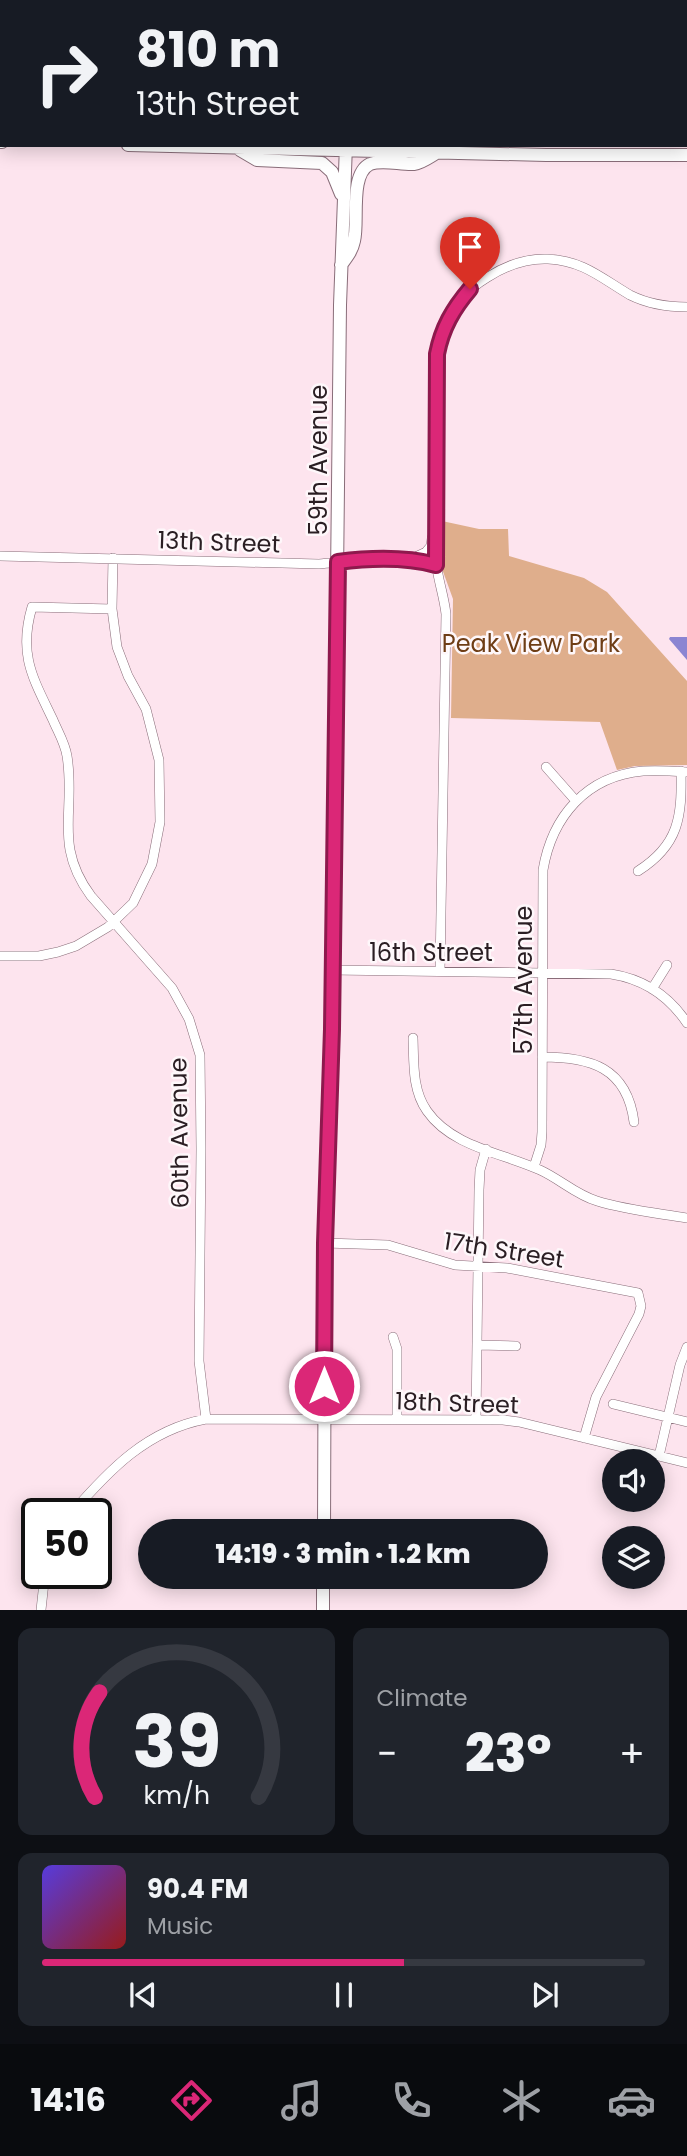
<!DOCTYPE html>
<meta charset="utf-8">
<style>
:root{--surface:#171b24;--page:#20242c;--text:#f1f3f6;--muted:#9ea1a6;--line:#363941;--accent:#db2777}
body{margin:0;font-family:Poppins,sans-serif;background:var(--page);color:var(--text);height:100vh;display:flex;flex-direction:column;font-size:26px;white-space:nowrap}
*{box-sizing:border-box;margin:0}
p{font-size:23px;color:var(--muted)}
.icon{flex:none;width:38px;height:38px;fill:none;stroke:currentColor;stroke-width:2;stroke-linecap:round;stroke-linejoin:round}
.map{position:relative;height:1610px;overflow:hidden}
.details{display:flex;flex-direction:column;gap:18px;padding:18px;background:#0d0f14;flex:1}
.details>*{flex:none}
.hud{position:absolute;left:0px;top:0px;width:688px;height:147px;box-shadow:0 4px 18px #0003;background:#171b24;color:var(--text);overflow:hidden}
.fabs{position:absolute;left:602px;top:1449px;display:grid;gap:14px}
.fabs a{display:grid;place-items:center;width:63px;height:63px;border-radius:50%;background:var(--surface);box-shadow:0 4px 18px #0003;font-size:35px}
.speed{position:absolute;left:21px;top:1498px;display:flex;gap:14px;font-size:35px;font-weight:700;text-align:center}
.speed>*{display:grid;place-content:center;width:91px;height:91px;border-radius:50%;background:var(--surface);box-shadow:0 4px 18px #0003;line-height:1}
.speed .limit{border:4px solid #111;border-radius:10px;background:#fff;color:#111}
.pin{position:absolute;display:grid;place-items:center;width:60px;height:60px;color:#fff;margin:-72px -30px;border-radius:50% 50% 50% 0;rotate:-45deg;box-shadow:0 0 7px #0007}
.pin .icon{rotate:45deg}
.me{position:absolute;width:77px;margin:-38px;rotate:0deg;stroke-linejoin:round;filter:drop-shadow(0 0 5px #0008)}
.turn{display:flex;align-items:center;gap:24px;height:147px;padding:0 21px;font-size:32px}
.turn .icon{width:91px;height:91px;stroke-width:2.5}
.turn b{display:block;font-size:49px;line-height:60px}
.big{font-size:52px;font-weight:800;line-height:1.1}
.details .card{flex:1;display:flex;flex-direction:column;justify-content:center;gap:10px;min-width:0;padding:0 24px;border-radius:14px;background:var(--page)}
.details .dial{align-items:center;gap:0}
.dial svg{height:182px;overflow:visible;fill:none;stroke:var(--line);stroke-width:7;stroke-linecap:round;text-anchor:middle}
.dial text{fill:var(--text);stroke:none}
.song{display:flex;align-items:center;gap:21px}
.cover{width:84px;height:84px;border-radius:10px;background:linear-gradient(135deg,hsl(250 70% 55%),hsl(0 70% 35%))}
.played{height:7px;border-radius:4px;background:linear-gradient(90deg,var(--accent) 60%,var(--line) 60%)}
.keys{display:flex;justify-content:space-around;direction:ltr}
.heat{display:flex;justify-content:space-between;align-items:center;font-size:38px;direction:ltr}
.details .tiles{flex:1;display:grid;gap:18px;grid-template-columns:1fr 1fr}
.card:last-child{grid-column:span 2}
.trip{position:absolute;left:138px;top:1519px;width:410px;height:70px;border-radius:35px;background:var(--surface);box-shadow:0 4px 18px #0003;font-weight:800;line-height:70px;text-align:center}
.tab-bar{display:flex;height:112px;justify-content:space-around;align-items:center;background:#090b0e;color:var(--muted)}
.tab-bar .icon{width:49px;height:49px}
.tab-bar .active{color:var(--accent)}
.tab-bar b{font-size:32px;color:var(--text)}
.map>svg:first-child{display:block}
.green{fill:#dfae8c}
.water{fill:#8b85d2}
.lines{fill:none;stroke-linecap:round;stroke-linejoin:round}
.minor-casing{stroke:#896d79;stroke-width:10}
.major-casing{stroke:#896d79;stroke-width:14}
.minor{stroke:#fff;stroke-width:9}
.major{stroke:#fff;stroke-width:12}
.route-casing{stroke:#8e194d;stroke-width:18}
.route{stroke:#db2777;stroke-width:12}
.labels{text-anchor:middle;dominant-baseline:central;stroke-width:5;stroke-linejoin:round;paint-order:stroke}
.street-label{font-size:24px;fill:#2a1e23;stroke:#fef7fa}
.park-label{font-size:24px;fill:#6e3d15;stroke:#fef7fa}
</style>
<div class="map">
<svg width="687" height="1610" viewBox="0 0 687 1610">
<rect width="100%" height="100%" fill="#fde4ee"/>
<path class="green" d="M442 521 479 529H508L509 556 584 578 607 592 687 681V765L635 766 617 770 600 722 451 718 453 599 441 566Z"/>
<path class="water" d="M670 637H687V660L669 639Z"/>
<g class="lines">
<g class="minor-casing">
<path id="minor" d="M0 556 319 564C357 561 399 555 436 565
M409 560 426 552 431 546 432 538
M112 609 32 607C18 655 33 678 53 720 58 732 65 743 67 756 76 811 53 845 91 896L172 988 189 1019 200 1055 201 1149 199 1361 206 1419
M546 767 576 801
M638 871C679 845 682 817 681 771
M0 956H39L58 952 76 946 108 927 133 903 152 864 160 822 159 760 146 709 128 676 117 647 112 609 113 558
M332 970 611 974C643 979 669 996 687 1023
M440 971 446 614C444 596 438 580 436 562 431 526 435 482 436 445 438 381 424 315 488 277 507 265 526 258 548 259 584 261 601 278 630 295 648 304 668 307 687 307
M652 989 667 965
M413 1038C414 1063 412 1090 427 1111 452 1147 503 1153 540 1170 560 1179 576 1195 597 1201 626 1210 657 1213 687 1218
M542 1057C590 1057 627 1067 634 1122
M534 1167 541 1145 542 1132 543 870C552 817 586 776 643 771 658 770 673 771 687 772
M325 1243 388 1245 455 1265 507 1268 638 1293 641 1306 639 1314 596 1397 584 1438
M393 1337 397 1349V1419
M478 1345 516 1346
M613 1404 687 1422
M476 1420 479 1190 480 1170 486 1149
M659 1456 680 1365 687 1347
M71 1514C109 1470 147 1430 206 1419L503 1420 519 1422 687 1463
M41 1610 45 1573"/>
</g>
<g class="major-casing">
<path id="major" d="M359 2V0
M0 142H2
M128 145 546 155H687
M240 150 257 160 322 163 332 172 341 194
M341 265C347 257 352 251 354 241 359 222 349 174 370 164 383 159 401 165 414 164 422 163 431 156 438 152
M324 1531 325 1243 332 1029 340 305 346 145
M323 1610V1577"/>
</g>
<use href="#minor" class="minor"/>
<use href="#major" class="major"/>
</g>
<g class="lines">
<g class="route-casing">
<path id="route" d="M324 1386 325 1243 332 1029 338 562C369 558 406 557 436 565L437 354C442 328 453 309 470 289"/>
</g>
<use href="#route" class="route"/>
</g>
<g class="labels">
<g class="street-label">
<text transform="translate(318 460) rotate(-90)">59th Avenue</text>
<text transform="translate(219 542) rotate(2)">13th Street</text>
<text x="431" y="952">16th Street</text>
<text transform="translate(523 980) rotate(-90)">57th Avenue</text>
<text transform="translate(179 1133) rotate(-91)">60th Avenue</text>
<text transform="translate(504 1250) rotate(9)">17th Street</text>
<text transform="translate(457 1403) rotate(2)">18th Street</text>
</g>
<g class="park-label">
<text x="531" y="643">Peak View Park</text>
</g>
</g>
</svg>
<div class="fabs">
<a><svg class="icon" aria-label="sound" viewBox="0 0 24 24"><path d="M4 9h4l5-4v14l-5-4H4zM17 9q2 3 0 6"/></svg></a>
<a><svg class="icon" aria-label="layers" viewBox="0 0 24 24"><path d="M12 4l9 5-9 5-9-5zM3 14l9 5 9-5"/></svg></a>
</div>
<div class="speed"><div class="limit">50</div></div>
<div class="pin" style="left:470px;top:289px;background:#d93025"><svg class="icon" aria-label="arrive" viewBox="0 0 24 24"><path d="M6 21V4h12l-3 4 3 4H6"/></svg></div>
<svg class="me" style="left:324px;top:1386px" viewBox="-20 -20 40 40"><circle r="17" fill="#db2777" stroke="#fff" stroke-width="3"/><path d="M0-11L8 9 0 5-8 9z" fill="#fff"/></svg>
<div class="trip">14:19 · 3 min · 1.2 km</div>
<div class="hud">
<div class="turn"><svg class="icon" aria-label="right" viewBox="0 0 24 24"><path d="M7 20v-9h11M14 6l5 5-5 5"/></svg><div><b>810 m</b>13th Street</div></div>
</div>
</div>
<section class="details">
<div class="tiles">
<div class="card dial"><svg viewBox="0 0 100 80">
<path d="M14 69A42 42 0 1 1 86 69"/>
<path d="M14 69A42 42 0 0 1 16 23" stroke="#db2777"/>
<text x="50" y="56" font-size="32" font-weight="700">39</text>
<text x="50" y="72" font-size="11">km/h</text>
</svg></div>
<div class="card"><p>Climate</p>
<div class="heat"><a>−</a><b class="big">23°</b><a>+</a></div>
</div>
<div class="card">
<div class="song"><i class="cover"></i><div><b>90.4 FM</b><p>Music</p></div></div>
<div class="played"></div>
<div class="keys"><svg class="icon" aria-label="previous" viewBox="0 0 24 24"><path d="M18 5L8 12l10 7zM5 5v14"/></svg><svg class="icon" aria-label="pause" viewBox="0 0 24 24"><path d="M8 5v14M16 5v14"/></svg><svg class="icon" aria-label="next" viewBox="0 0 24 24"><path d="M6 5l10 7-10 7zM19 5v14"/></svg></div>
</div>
</div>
</section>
<nav class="tab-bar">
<b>14:16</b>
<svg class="icon active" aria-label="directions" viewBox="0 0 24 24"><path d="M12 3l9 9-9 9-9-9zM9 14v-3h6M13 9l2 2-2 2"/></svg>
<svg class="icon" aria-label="music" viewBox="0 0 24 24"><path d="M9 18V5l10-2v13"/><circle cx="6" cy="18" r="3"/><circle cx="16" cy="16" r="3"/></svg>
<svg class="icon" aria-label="phone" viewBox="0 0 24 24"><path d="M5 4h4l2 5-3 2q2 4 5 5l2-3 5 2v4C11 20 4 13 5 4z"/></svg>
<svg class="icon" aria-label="climate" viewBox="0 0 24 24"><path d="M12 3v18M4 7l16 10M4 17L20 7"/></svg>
<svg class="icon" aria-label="car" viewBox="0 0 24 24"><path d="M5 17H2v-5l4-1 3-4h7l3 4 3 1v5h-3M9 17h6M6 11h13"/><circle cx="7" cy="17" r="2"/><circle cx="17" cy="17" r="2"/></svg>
</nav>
